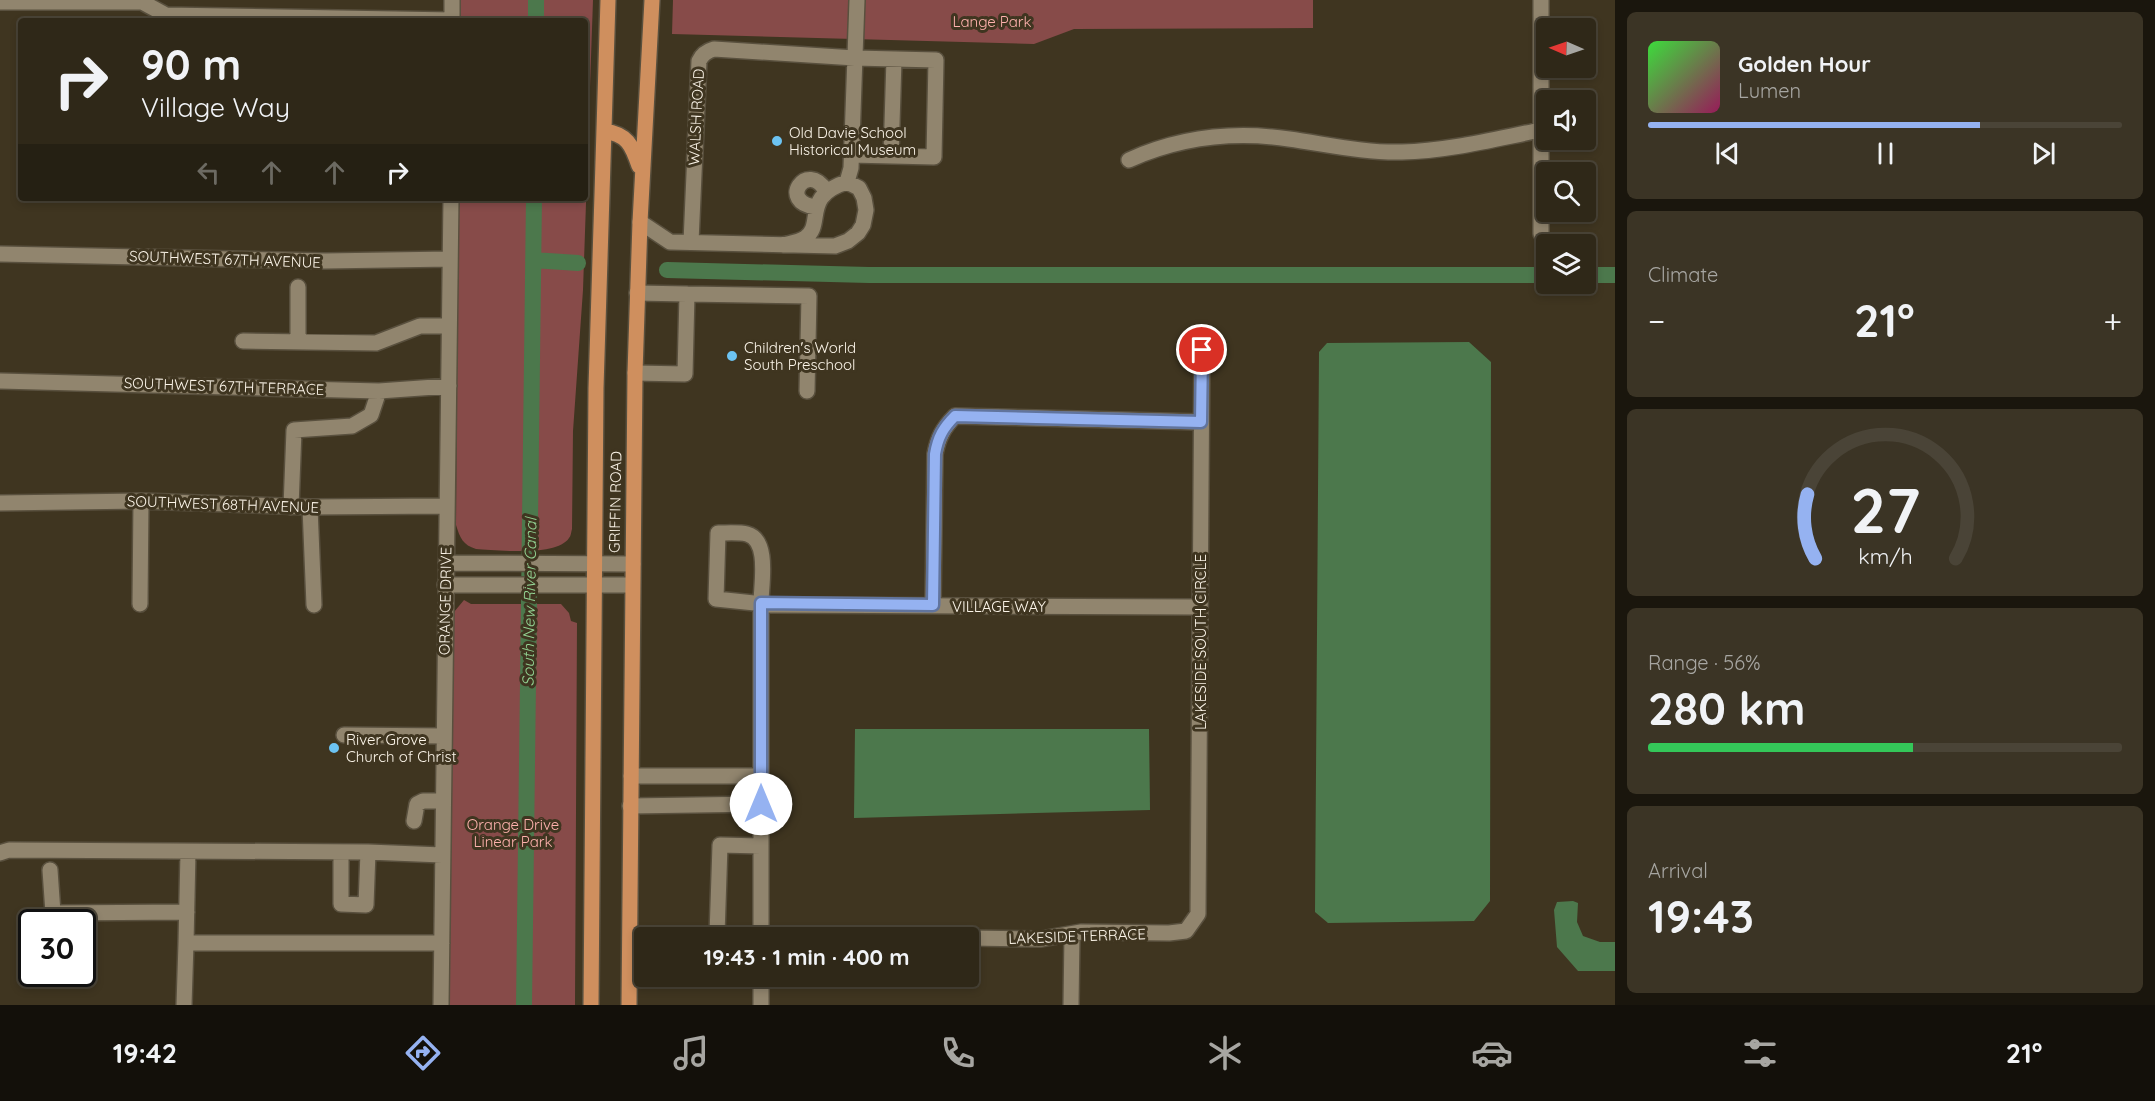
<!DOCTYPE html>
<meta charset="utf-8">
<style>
:root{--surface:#2f2818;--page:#3b3425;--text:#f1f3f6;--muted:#a7a6a2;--line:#4a4437;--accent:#95b2f1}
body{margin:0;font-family:Quicksand,sans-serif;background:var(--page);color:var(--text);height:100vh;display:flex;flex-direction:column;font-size:22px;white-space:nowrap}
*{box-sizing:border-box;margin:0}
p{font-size:20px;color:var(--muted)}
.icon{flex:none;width:33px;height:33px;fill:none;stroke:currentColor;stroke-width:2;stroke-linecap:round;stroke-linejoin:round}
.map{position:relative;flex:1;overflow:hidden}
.drawer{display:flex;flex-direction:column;gap:12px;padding:12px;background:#1a160d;width:540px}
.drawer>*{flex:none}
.banner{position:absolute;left:18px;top:18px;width:570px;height:183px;border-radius:6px;box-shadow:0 3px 9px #0003,0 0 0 2px var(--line);background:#2f2818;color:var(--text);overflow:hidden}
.needle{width:39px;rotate:272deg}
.tools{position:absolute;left:1536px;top:18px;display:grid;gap:12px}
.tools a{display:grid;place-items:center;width:60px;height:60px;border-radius:6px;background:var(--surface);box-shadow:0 3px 9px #0003,0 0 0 2px var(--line);font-size:30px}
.speed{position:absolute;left:18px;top:909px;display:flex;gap:12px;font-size:30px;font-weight:700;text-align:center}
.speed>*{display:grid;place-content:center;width:78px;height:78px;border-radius:50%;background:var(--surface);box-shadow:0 3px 9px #0003,0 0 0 2px var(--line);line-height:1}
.speed .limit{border:3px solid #111;border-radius:9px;background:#fff;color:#111}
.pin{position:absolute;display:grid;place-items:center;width:51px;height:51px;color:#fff;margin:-26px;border:3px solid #fff;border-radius:50%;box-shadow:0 2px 6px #0007}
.me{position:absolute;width:66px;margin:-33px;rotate:0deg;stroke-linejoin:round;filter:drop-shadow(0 0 4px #0008)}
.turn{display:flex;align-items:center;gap:21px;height:126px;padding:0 24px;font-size:27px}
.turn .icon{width:78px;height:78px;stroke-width:2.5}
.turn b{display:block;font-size:42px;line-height:51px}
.lanes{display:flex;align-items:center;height:57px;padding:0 24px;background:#0003;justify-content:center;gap:30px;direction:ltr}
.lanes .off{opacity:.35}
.big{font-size:45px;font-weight:700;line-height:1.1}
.drawer .tile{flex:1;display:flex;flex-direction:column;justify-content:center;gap:9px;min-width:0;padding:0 21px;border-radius:9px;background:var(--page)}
.drawer .dial{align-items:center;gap:0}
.dial svg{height:156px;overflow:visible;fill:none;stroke:var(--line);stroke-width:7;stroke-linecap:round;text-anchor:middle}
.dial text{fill:var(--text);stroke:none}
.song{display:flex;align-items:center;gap:18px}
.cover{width:72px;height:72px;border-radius:9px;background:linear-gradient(135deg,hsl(120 70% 55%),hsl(330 70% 35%))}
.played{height:6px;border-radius:3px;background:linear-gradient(90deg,var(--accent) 70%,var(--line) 70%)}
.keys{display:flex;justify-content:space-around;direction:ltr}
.heat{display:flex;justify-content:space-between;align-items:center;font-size:33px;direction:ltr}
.charge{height:9px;border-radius:4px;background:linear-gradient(90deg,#34c759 56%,var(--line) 0)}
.trip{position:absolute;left:634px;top:927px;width:345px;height:60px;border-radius:6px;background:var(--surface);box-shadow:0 3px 9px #0003,0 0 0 2px var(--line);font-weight:700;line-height:60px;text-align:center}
.tab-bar{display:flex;height:96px;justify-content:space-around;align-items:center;background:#13100a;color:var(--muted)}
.tab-bar .icon{width:42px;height:42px}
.tab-bar .selected{color:var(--accent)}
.tab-bar b{font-size:27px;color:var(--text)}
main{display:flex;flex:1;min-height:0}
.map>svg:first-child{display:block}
.green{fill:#874b49}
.water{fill:#4c784c}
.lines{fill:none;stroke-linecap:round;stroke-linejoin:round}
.canal{stroke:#4c784c;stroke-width:16}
.minor-casing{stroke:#59503e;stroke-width:18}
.major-casing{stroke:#59503e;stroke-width:18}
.minor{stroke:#91856e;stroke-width:15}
.major{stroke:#cf8f5e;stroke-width:15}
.route-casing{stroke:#61749d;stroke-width:15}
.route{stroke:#95b2f1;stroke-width:10}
.poi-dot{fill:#6cc3f2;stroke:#3f3520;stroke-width:2}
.labels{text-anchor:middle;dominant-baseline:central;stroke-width:6;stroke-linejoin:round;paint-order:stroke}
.park-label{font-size:15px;fill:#ffb2ae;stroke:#3f3520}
.street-label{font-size:15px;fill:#fbf4e8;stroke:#3f3520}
.poi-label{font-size:15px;fill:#fbf4e8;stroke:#3f3520;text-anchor:start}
.water-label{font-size:16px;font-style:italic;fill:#94d594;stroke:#3f3520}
</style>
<main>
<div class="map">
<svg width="1615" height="1005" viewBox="0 0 1615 1005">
<rect width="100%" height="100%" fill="#3f3520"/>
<path class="green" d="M460 0H593L583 290 573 431 572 529C571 532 571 536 569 538 557 557 496 550 476 549 463 545 460 538 456 525L458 198H585V21H460Z
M673 0H1313V28L1074 29 1034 44 672 34Z
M464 600 471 604H561L569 613 571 621 577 623 575 1005H449L452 623 454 612Z"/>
<path class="water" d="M1469 342 1491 362 1490 901 1474 921 1328 923 1315 912 1319 352 1327 343Z
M855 729H1149L1150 810 854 818Z
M1573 901 1578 903 1577 922 1583 936 1600 942H1615V971H1578L1557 947 1554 910 1557 902Z"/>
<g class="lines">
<path class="canal" d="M536 21V0
M533 260 578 263
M667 270 869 275H1546
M1586 275H1615
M524 1005 534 198"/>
<g class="minor-casing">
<path id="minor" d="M1541 0V234
M0 2H142L166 15 452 20
M452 21V0
M891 156 894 59
M1129 160C1180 137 1234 131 1289 139 1326 144 1364 153 1402 152 1448 151 1495 139 1541 130
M847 182 851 168 857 0
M816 207C777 203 807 159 826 191
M640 222 670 242 835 246 848 241 858 233 863 225 866 210 864 198 859 188 847 182C801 196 825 225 805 238 799 242 790 243 783 245
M691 242 699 61C702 54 707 51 714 49L855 58 936 60 934 157 851 155
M0 254 325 261 450 259
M637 293 687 294
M243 341 376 343 420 326H449
M298 342V287
M635 373 685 374 687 294 809 296 807 391
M0 381 379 391 449 386
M0 503 141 501 310 507 446 506
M291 507 294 430 352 426 371 415 379 391
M310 507 314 605
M446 563 633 564
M445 585H632
M140 604 141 501
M933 605 935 454C938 438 943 428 955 416L1201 422
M344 735 444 736
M631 776H761
M630 806 761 804
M414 821 417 804 423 801H443
M761 846 720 845 717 935 902 938
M341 852V904L366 905 368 852
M0 853 9 850 368 852 442 855
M50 870 53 913 187 912
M761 938V603C761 585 770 540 747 534 739 532 727 533 718 533L716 599 773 605 1200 607
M969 938 1041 939 1081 932 1169 933 1186 931 1198 914 1202 349
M186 943 188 852
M184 1005 186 943H442
M441 1005 451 198
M761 1005V976
M1071 1005 1072 934"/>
</g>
<g class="major-casing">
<path id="major" d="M604 131C627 134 632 145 639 166
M591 1005 596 388 608 0
M629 1005 635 373 640 222 652 0"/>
</g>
<use href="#minor" class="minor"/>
<use href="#major" class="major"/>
</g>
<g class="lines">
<g class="route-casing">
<path id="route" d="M761 804V603L933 605 935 454C938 437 943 428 955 416L1201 422 1202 350"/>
</g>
<use href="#route" class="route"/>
</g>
<g class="poi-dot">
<circle cx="777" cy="141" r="6"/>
<circle cx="732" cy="356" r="6"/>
<circle cx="334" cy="748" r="6"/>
</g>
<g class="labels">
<g class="park-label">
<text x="992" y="21">Lange Park</text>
<text x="513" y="824">Orange Drive<tspan x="513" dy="17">Linear Park</tspan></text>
</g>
<g class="street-label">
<text transform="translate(696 117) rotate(-87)">WALSH ROAD</text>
<text transform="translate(225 259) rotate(2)">SOUTHWEST 67TH AVENUE</text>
<text transform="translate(224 386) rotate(2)">SOUTHWEST 67TH TERRACE</text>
<text transform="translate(615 502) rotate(-89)">GRIFFIN ROAD</text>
<text transform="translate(223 504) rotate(2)">SOUTHWEST 68TH AVENUE</text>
<text transform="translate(445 601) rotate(-89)">ORANGE DRIVE</text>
<text x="999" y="606">VILLAGE WAY</text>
<text transform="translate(1200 642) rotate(-90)">LAKESIDE SOUTH CIRCLE</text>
<text transform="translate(1077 936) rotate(-2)">LAKESIDE TERRACE</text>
</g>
<g class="poi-label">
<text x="789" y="132">Old Davie School<tspan x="789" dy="17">Historical Museum</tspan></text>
<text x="744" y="347">Children's World<tspan x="744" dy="17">South Preschool</tspan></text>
<text x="346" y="739">River Grove<tspan x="346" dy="17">Church of Christ</tspan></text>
</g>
<g class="water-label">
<text transform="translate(529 602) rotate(-89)">South New River Canal</text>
</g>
</g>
</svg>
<div class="tools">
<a><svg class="needle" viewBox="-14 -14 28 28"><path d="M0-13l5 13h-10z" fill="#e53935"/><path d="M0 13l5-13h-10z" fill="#a7a6a2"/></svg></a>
<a><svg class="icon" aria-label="sound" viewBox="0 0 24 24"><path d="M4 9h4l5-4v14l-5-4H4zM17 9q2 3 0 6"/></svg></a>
<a><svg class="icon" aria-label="search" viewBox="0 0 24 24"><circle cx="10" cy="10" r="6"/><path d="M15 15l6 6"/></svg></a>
<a><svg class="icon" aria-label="layers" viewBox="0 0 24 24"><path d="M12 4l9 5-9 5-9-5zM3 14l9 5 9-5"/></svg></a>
</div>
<div class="speed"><div class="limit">30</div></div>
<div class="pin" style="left:1202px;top:350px;background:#d93025"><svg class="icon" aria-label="arrive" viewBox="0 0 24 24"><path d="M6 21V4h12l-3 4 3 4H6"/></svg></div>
<svg class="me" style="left:761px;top:804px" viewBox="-20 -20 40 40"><circle r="19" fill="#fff"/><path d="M0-13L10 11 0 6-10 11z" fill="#95b2f1"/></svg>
<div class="trip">19:43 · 1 min · 400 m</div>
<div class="banner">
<div class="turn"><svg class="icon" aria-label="right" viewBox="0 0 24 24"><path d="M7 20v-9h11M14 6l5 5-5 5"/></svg><div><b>90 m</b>Village Way</div></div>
<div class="lanes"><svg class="icon off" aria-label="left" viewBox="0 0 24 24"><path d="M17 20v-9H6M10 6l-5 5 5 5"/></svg><svg class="icon off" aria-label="ahead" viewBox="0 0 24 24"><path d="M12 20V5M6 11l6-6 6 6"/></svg><svg class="icon off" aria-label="ahead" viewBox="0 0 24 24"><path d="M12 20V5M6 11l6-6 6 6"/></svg><svg class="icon" aria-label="right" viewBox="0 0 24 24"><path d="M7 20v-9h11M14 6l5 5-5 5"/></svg></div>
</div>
</div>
<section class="drawer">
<div class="tile">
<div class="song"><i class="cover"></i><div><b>Golden Hour</b><p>Lumen</p></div></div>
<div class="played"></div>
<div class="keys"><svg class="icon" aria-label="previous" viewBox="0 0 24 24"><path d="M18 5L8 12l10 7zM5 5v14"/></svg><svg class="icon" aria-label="pause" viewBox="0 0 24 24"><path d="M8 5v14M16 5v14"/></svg><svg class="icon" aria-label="next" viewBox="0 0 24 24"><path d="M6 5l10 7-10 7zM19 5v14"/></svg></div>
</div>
<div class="tile"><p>Climate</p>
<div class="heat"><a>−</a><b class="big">21°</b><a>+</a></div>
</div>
<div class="tile dial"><svg viewBox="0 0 100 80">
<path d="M14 69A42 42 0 1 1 86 69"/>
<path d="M14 69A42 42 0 0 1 10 36" stroke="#95b2f1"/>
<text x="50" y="56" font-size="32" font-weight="700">27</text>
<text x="50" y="72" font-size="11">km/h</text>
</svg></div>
<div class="tile"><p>Range · 56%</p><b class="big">280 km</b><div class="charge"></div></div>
<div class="tile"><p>Arrival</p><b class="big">19:43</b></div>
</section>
</main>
<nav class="tab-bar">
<b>19:42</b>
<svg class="icon selected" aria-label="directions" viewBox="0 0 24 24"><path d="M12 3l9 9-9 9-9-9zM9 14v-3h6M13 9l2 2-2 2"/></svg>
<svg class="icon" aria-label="music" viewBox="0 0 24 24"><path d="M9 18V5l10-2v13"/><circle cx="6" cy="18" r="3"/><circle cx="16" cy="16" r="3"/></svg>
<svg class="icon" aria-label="phone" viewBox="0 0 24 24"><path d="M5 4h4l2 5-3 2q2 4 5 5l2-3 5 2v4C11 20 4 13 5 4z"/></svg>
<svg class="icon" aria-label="climate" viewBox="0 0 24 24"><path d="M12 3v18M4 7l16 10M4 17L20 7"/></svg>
<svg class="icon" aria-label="car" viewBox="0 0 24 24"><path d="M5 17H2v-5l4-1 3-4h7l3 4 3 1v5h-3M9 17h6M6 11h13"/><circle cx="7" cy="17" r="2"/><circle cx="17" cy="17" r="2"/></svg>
<svg class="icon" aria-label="filters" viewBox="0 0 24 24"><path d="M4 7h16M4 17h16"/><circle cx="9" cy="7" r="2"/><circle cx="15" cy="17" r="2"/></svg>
<b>21°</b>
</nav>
